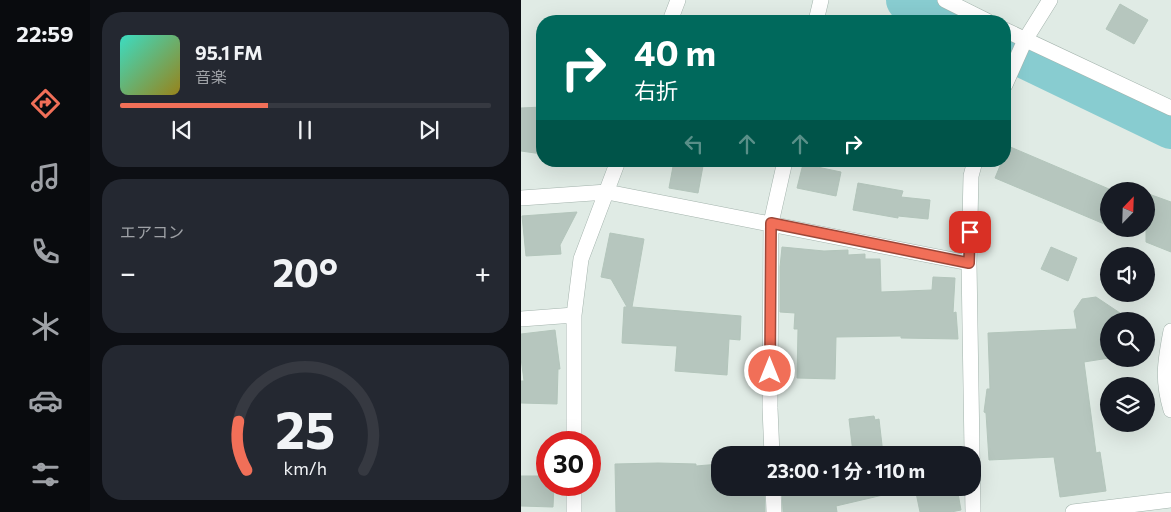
<!DOCTYPE html>
<html lang="ja">
<meta charset="utf-8">
<style>
:root{--surface:#171b24;--page:#242831;--text:#f1f3f6;--muted:#9ea1a6;--line:#363941;--accent:#f16f58}
body{margin:0;font-family:Commissioner,"Noto Sans JP",sans-serif;background:var(--page);color:var(--text);height:100vh;display:flex;flex-direction:column;font-size:19px;white-space:nowrap}
*{box-sizing:border-box;margin:0}
p{font-size:16px;color:var(--muted)}
.icon{flex:none;width:28px;height:28px;fill:none;stroke:currentColor;stroke-width:2;stroke-linecap:round;stroke-linejoin:round}
.map{position:relative;flex:1;overflow:hidden}
.drawer{display:flex;flex-direction:column;gap:12px;padding:12px;background:#0d0f14;width:431px}
.drawer>*{flex:none}
.hud{position:absolute;left:15px;top:15px;width:475px;height:152px;border-radius:20px;box-shadow:0 5px 20px #0002;background:#00695c;color:#fff;overflow:hidden}
.needle{width:32px;rotate:23deg}
.buttons{position:absolute;left:579px;top:182px;display:grid;gap:10px}
.buttons a{display:grid;place-items:center;width:55px;height:55px;border-radius:50%;background:var(--surface);box-shadow:0 5px 20px #0002;font-size:25px}
.speed{position:absolute;left:15px;top:431px;display:flex;gap:10px;font-size:25px;font-weight:700;text-align:center}
.speed>*{display:grid;place-content:center;width:65px;height:65px;border-radius:50%;background:var(--surface);box-shadow:0 5px 20px #0002;line-height:1}
.speed .limit{border:8px solid #d22;background:#fff;color:#111}
.pin{position:absolute;display:grid;place-items:center;width:42px;height:42px;color:#fff;margin:-21px;border-radius:10px;box-shadow:0 2px 8px #0006}
.me{position:absolute;width:55px;margin:-28px;rotate:0deg;stroke-linejoin:round;filter:drop-shadow(0 0 4px #0008)}
.turn{display:flex;align-items:center;gap:18px;height:105px;padding:0 15px;font-size:22px}
.turn .icon{width:65px;height:65px;stroke-width:2.5}
.turn b{display:block;font-size:35px;line-height:42px}
.lanes{display:flex;align-items:center;height:48px;padding:0 15px;background:#0003;justify-content:center;gap:25px;direction:ltr}
.lanes .off{opacity:.35}
.big{font-size:38px;font-weight:700;line-height:1.1}
.drawer .widget{flex:1;display:flex;flex-direction:column;justify-content:center;gap:8px;min-width:0;padding:0 18px;border-radius:20px;background:var(--page)}
.drawer .dial{align-items:center;gap:0}
.dial svg{height:130px;overflow:visible;fill:none;stroke:var(--line);stroke-width:7;stroke-linecap:round;text-anchor:middle}
.dial text{fill:var(--text);stroke:none}
.song{display:flex;align-items:center;gap:15px}
.cover{width:60px;height:60px;border-radius:8px;background:linear-gradient(135deg,hsl(170 70% 55%),hsl(50 70% 35%))}
.played{height:5px;border-radius:2px;background:linear-gradient(90deg,var(--accent) 40%,var(--line) 40%)}
.keys{display:flex;justify-content:space-around;direction:ltr}
.heat{display:flex;justify-content:space-between;align-items:center;font-size:28px;direction:ltr}
.trip{position:absolute;left:190px;top:446px;width:270px;height:50px;border-radius:20px;background:var(--surface);box-shadow:0 5px 20px #0002;font-weight:700;line-height:50px;text-align:center}
main{display:flex;flex:1;min-height:0}
.tab-bar{display:flex;flex-direction:column;width:90px;justify-content:space-around;align-items:center;background:#090b0e;color:var(--muted)}
.tab-bar .icon{width:35px;height:35px}
.tab-bar .active{color:var(--accent)}
.tab-bar b{font-size:22px;color:var(--text)}
.map>svg:first-child{display:block}
.lines{fill:none;stroke-linecap:round;stroke-linejoin:round}
.river{stroke:#88ccd0;stroke-width:44}
.building{fill:#b6c6be;stroke:#b3c5bb}
.minor-casing{stroke:#a3b3ac;stroke-width:16}
.minor{stroke:#fff;stroke-width:15}
.route-casing{stroke:#9d4839;stroke-width:12}
.route{stroke:#f16f58;stroke-width:9}
</style>
<main>
<nav class="tab-bar">
<b>22:59</b>
<svg class="icon active" aria-label="directions" viewBox="0 0 24 24"><path d="M12 3l9 9-9 9-9-9zM9 14v-3h6M13 9l2 2-2 2"/></svg>
<svg class="icon" aria-label="music" viewBox="0 0 24 24"><path d="M9 18V5l10-2v13"/><circle cx="6" cy="18" r="3"/><circle cx="16" cy="16" r="3"/></svg>
<svg class="icon" aria-label="phone" viewBox="0 0 24 24"><path d="M5 4h4l2 5-3 2q2 4 5 5l2-3 5 2v4C11 20 4 13 5 4z"/></svg>
<svg class="icon" aria-label="climate" viewBox="0 0 24 24"><path d="M12 3v18M4 7l16 10M4 17L20 7"/></svg>
<svg class="icon" aria-label="car" viewBox="0 0 24 24"><path d="M5 17H2v-5l4-1 3-4h7l3 4 3 1v5h-3M9 17h6M6 11h13"/><circle cx="7" cy="17" r="2"/><circle cx="17" cy="17" r="2"/></svg>
<svg class="icon" aria-label="filters" viewBox="0 0 24 24"><path d="M4 7h16M4 17h16"/><circle cx="9" cy="7" r="2"/><circle cx="15" cy="17" r="2"/></svg>
</nav>
<section class="drawer">
<div class="widget">
<div class="song"><i class="cover"></i><div><b>95.1 FM</b><p>音楽</p></div></div>
<div class="played"></div>
<div class="keys"><svg class="icon" aria-label="previous" viewBox="0 0 24 24"><path d="M18 5L8 12l10 7zM5 5v14"/></svg><svg class="icon" aria-label="pause" viewBox="0 0 24 24"><path d="M8 5v14M16 5v14"/></svg><svg class="icon" aria-label="next" viewBox="0 0 24 24"><path d="M6 5l10 7-10 7zM19 5v14"/></svg></div>
</div>
<div class="widget"><p>エアコン</p>
<div class="heat"><a>−</a><b class="big">20°</b><a>+</a></div>
</div>
<div class="widget dial"><svg viewBox="0 0 100 80">
<path d="M14 69A42 42 0 1 1 86 69"/>
<path d="M14 69A42 42 0 0 1 9 39" stroke="#f16f58"/>
<text x="50" y="56" font-size="32" font-weight="700">25</text>
<text x="50" y="72" font-size="11">km/h</text>
</svg></div>
</section>
<div class="map">
<svg width="650" height="512" viewBox="0 0 650 512">
<rect width="100%" height="100%" fill="#e0ebe5"/>
<g class="lines">
<path class="river" d="M387 0 431 21
M484 47 650 127"/>
</g>
<path class="building" d="M599 4 627 20 613 44 585 29Z
M21 107V154L0 151V108Z
M487 146 588 189V226L474 178 481 161H484V154Z
M153 161 182 166 177 193 148 188Z
M282 164 320 172 315 196 276 188Z
M337 183 382 191 380 197 409 200 407 219 377 216V218L332 210Z
M625 193 650 202V252L625 242Z
M56 212 39 245 40 254 5 256 1 216Z
M89 233 123 239 111 307 220 316 219 340 208 339 206 375 154 371 156 346 101 343 103 307H106L90 279 80 277Z
M261 247 303 251 327 250V255L344 254V259H359L360 292 411 290 412 277 434 278 432 313 435 312 437 339 380 338V336L315 337 314 379 276 378 277 329H273L274 313 259 312V267Z
M530 247 556 258 547 281 520 269Z
M575 297 611 321H588V358L563 362 575 453 579 452 585 491 539 497 533 457 468 460 465 413 463 412 466 389H469L467 333 556 329 553 311 561 299Z
M34 330 39 369H37L36 404 0 403V381H3L0 358V334Z
M353 416 354 420 358 419 362 454 332 453 328 419Z
M428 450 429 455H416V452Z
M137 463 175 464V466L199 464V488H243L244 512H95L94 464Z
M0 476H26V485H33L32 507 0 506Z
M261 488H361L362 495 315 506 316 512H262Z
M394 488H436L440 510 430 512H399Z"/>
<g class="lines">
<g class="minor-casing">
<path id="minor" d="M424 0 466 21
M149 21 157 0
M295 21 300 0
M484 30 650 108
M484 85 504 40 529 0
M0 198 86 192 448 263
M0 319 53 315
M650 331C644 362 641 380 650 410
M53 442V315L60 259 97 161
M251 455 249 408 250 223 264 161
M252 488 253 512
M53 512V485
M452 512 448 263 450 176 454 161
M552 512 650 500"/>
</g>
<use href="#minor" class="minor"/>
</g>
<g class="lines">
<g class="route-casing">
<path id="route" d="M249 371 250 223 448 263 449 232"/>
</g>
<use href="#route" class="route"/>
</g>
</svg>
<div class="buttons">
<a><svg class="needle" viewBox="-14 -14 28 28"><path d="M0-13l5 13h-10z" fill="#e53935"/><path d="M0 13l5-13h-10z" fill="#9ea1a6"/></svg></a>
<a><svg class="icon" aria-label="sound" viewBox="0 0 24 24"><path d="M4 9h4l5-4v14l-5-4H4zM17 9q2 3 0 6"/></svg></a>
<a><svg class="icon" aria-label="search" viewBox="0 0 24 24"><circle cx="10" cy="10" r="6"/><path d="M15 15l6 6"/></svg></a>
<a><svg class="icon" aria-label="layers" viewBox="0 0 24 24"><path d="M12 4l9 5-9 5-9-5zM3 14l9 5 9-5"/></svg></a>
</div>
<div class="speed"><div class="limit">30</div></div>
<div class="pin" style="left:449px;top:232px;background:#d93025"><svg class="icon" aria-label="arrive" viewBox="0 0 24 24"><path d="M6 21V4h12l-3 4 3 4H6"/></svg></div>
<svg class="me" style="left:249px;top:371px" viewBox="-20 -20 40 40"><circle r="17" fill="#f16f58" stroke="#fff" stroke-width="3"/><path d="M0-11L8 9 0 5-8 9z" fill="#fff"/></svg>
<div class="trip">23:00 · 1 分 · 110 m</div>
<div class="hud">
<div class="turn"><svg class="icon" aria-label="right" viewBox="0 0 24 24"><path d="M7 20v-9h11M14 6l5 5-5 5"/></svg><div><b>40 m</b>右折</div></div>
<div class="lanes"><svg class="icon off" aria-label="left" viewBox="0 0 24 24"><path d="M17 20v-9H6M10 6l-5 5 5 5"/></svg><svg class="icon off" aria-label="ahead" viewBox="0 0 24 24"><path d="M12 20V5M6 11l6-6 6 6"/></svg><svg class="icon off" aria-label="ahead" viewBox="0 0 24 24"><path d="M12 20V5M6 11l6-6 6 6"/></svg><svg class="icon" aria-label="right" viewBox="0 0 24 24"><path d="M7 20v-9h11M14 6l5 5-5 5"/></svg></div>
</div>
</div>
</main>
